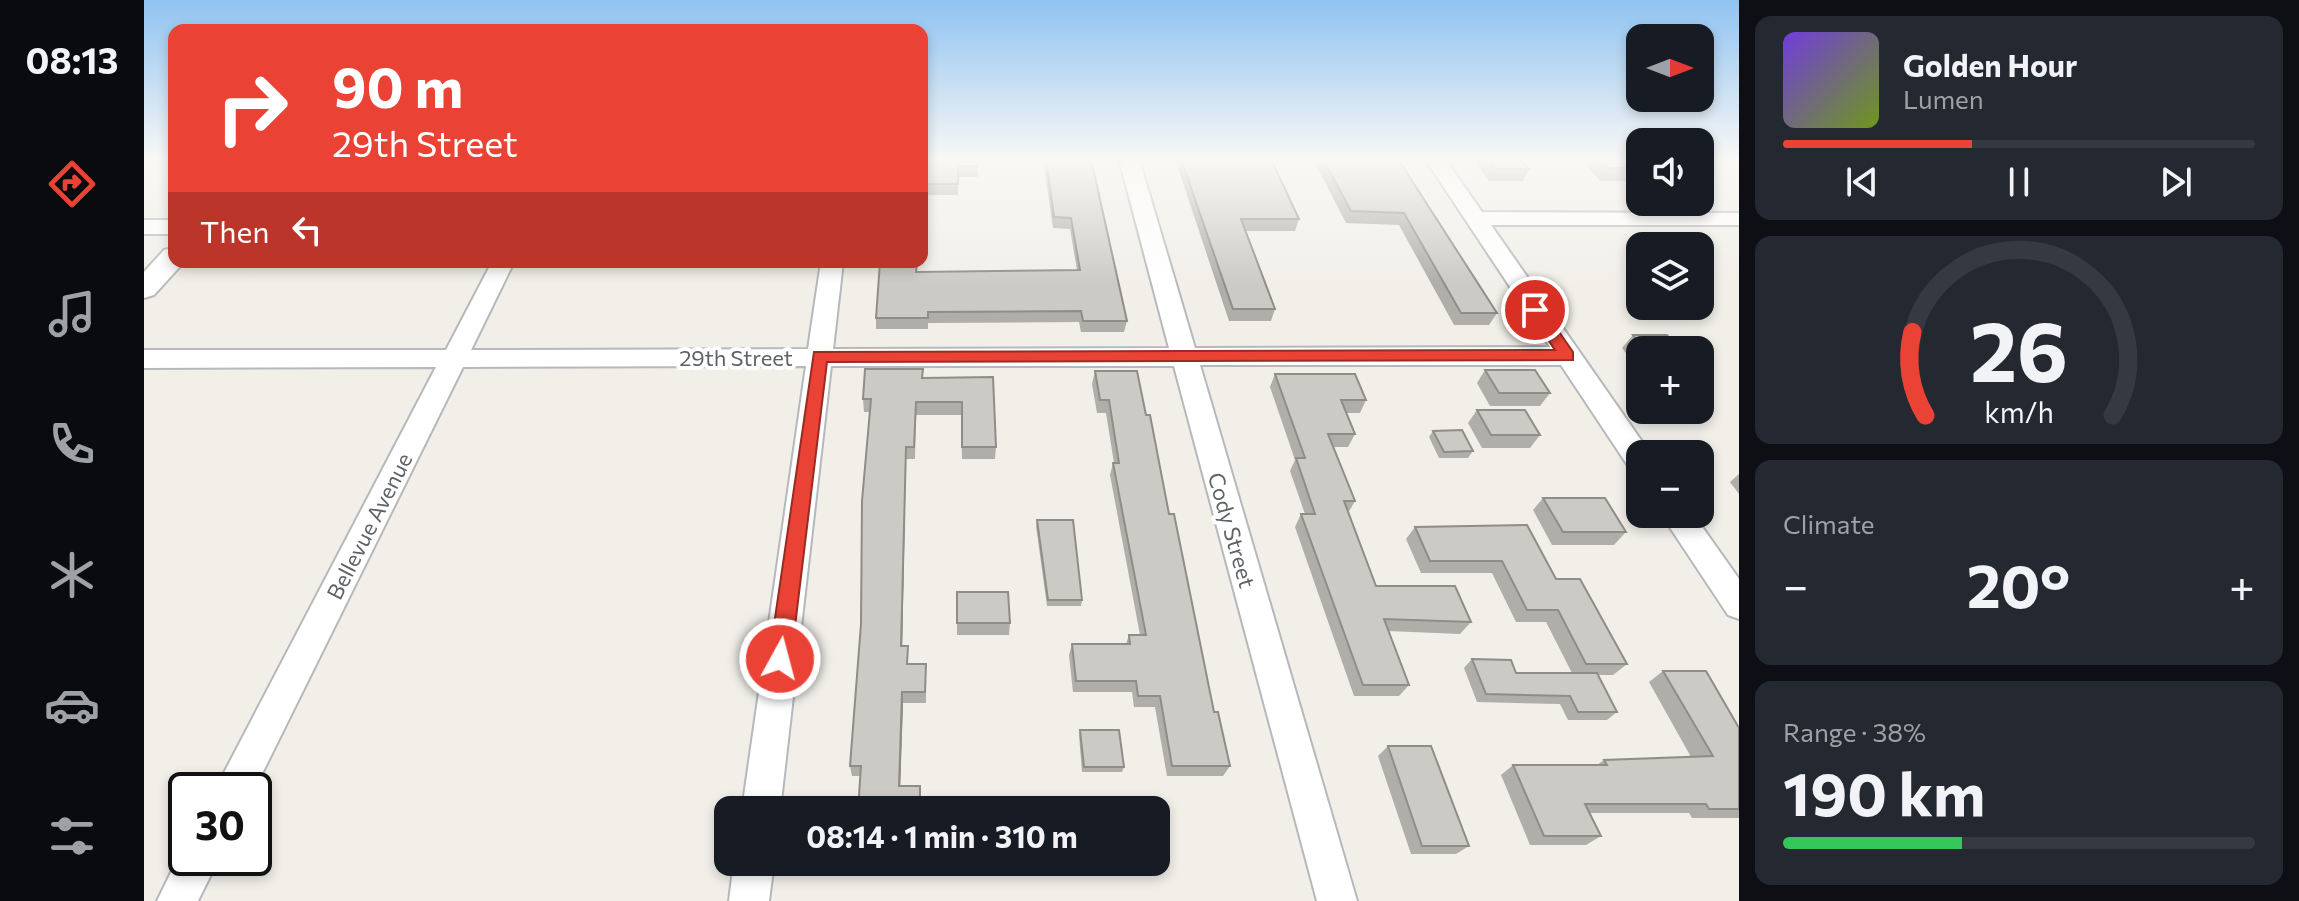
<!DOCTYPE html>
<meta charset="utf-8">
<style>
:root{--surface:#171b24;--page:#242831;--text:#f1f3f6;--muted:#9ea1a6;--line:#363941;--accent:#ea4335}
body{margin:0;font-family:Commissioner,sans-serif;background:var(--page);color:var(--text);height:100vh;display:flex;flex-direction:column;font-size:30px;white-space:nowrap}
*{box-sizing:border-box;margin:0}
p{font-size:26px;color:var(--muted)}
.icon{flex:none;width:44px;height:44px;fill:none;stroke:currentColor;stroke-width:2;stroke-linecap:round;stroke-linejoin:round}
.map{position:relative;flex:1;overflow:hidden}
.side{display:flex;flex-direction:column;gap:16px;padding:16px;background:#0d0f14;width:560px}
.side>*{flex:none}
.hud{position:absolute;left:24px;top:24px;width:760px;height:244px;border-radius:16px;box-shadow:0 4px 12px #0003;background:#ea4335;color:#fff;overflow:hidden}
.needle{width:52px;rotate:90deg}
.controls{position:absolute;left:1482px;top:24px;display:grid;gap:16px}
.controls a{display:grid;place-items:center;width:88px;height:88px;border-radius:16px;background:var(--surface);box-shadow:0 4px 12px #0003;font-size:40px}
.speed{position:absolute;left:24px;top:772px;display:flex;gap:16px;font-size:40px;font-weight:700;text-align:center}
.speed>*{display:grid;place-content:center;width:104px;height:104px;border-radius:50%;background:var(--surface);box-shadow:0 4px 12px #0003;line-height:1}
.speed .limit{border:4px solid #111;border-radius:12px;background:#fff;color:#111}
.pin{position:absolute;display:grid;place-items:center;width:68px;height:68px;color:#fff;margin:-34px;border:4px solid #fff;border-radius:50%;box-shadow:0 2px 8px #0007}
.me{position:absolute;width:88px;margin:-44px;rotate:7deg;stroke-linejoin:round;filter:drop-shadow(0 0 6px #0008)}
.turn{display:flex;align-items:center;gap:28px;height:168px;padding:0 32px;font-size:36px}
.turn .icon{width:104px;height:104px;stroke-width:2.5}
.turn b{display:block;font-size:56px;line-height:68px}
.then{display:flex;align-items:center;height:76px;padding:0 32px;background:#0003;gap:16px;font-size:30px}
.big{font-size:60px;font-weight:700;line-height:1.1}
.side .card{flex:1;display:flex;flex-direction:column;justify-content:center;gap:12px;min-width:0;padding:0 28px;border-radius:16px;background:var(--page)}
.side .dial{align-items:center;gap:0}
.dial svg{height:208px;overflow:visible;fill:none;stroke:var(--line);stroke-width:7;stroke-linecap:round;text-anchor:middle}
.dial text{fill:var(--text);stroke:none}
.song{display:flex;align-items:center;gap:24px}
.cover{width:96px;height:96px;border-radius:12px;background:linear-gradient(135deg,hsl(260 70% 55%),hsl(80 70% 35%))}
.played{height:8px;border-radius:4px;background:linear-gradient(90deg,var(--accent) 40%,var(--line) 40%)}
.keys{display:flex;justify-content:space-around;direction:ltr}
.heat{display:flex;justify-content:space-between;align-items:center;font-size:44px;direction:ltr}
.charge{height:12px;border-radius:6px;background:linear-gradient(90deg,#34c759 38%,var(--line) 0)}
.trip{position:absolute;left:570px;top:796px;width:456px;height:80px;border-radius:16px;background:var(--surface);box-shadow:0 4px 12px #0003;font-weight:700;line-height:80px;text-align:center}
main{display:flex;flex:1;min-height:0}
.dock{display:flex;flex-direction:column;width:144px;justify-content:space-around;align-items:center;background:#090b0e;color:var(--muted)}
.dock .icon{width:56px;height:56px}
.dock .active{color:var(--accent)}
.dock b{font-size:36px;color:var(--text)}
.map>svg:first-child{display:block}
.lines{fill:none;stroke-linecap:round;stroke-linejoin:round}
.minor-casing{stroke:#b5b8bc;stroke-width:4}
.tertiary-casing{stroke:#b5b8bc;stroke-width:4}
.minor{fill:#fff;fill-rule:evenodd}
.tertiary{fill:#fff;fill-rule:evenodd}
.wall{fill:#afaea9}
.shaded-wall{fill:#8f8d8a}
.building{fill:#cccac5;stroke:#8f8d8a;stroke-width:2}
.route{fill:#ea4335;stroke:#982c22;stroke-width:2}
.labels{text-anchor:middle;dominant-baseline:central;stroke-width:8;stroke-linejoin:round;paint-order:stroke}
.street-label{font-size:22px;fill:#5f6368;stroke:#fff}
</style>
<main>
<nav class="dock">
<b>08:13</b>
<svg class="icon active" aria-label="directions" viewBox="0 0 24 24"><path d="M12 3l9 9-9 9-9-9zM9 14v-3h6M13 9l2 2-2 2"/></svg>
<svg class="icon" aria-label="music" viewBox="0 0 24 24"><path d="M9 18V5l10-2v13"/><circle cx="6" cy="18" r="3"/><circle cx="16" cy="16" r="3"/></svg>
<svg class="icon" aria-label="phone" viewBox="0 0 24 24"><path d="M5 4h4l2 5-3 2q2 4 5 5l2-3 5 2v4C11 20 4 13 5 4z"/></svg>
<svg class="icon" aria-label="climate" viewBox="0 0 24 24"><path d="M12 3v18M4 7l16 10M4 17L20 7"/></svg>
<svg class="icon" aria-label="car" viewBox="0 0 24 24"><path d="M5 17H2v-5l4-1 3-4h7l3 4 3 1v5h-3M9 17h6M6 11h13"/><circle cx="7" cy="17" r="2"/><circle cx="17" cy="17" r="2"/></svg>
<svg class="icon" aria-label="filters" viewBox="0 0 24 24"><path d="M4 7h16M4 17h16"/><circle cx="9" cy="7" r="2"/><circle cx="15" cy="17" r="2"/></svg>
</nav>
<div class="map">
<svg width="1595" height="901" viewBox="0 0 1595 901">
<rect width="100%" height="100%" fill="#f1efe8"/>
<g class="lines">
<g class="minor-casing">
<path id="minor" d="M975 159H995L1051 348 1406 347 1281 159H1301L1338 212 1595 213V225H1347L1506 453 1496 454V472L1486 469 1417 365H1056L1213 901H1173L1030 366H687L636 810H598L662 366 319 367 110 790H71L292 367 0 368V350H302L348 262H370L327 350 664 349 677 262H699L689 349 1025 348Z
M0 220H30V234H0Z
M1517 514H1549L1595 579V619L1584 615Z
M41 844 42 858H75L54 901H13Z
M590 862H630L625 901H585Z"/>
</g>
<g class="tertiary-casing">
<path id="tertiary" d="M30 248V262H40L10 295 0 298V272L20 250Z"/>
</g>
<use href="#minor" class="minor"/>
<use href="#tertiary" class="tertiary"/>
</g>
<path class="wall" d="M778 159H834V177H814V195H778Z
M899 159H947L983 321 980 332H937L935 322 784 323V329H732V318L774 262 773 272 933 270 926 229 909 228Z
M1031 159H1127L1155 219 1151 231H1102L1131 309 1127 321H1085Z
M1169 159H1254L1353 313 1345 325H1310L1255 225 1202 223Z
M1329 159H1377L1385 169 1379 181H1345Z
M1437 159H1496V181H1456Z
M1489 335 1535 350H1496V371L1478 348Z
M1341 370 1406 393 1396 406H1346L1333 383Z
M951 371 1002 415 1070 712 1086 766 1079 776H1023L1011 707H990L988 692H929L925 655 928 644H982L985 635H996L966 475 969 463H970L962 413H953L948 384Z
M1131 374 1222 400 1216 413H1202L1211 434 1204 447H1189L1211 501 1204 513 1232 586 1327 622 1316 634 1244 631 1265 685 1255 696H1210L1151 527 1157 514H1161L1146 471 1151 460 1126 387Z
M849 377 852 447 851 459H818L817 415H772L771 459H762L758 646 764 664H782V703H759L756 786H776L777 810H714L716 776H708L706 766 717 624 726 412H720L719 399 779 378Z
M1333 410 1396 435 1386 448H1338L1324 423Z
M1289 431 1329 451 1324 458H1295L1285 437Z
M1595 474V494L1586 482Z
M1399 498 1482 532 1470 545H1408L1389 510Z
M893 520 938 600 937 606H903L892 526Z
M1271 527 1412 579 1483 664 1469 675H1454L1473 712 1463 720H1424L1416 704 1333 702 1320 668 1328 659 1372 673H1428L1402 622H1372L1348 573H1277L1262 539Z
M813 592 866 623 865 635H813Z
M1519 671 1595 728V818H1548L1545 813H1446L1457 836 1442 845H1386L1357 775 1369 765H1453L1460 760 1547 757 1505 682Z
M936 730 980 767 978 772H938L935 735Z
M1244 746 1325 846 1312 854H1267L1234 756Z"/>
<path class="shaded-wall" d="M762 447V459L758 657 757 646Z
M758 692 759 703 756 795 755 786Z"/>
<path class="building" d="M778 159H834V166H814V184H778Z
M902 159H947L983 321H939L937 311 784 312V318H732L736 262H773L772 272 936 270 927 218 910 217Z
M1037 159H1127L1155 219H1097L1131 309H1089Z
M1179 159H1254L1353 313H1317L1260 213 1207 211Z
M1344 159H1377L1385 169H1352Z
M1456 159H1496V168H1464Z
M1489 335H1523L1535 350H1500Z
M721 369H779L778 378 849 377 852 447H818V402H772L770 447H762L757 646H764L763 664H782L781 692H758L755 786H776V810H714L717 766H706L717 624 718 501 727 399H719Z
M1341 370H1391L1406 393H1355Z
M951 371H993L1002 415H1006L1025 514H1030L1070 712H1074L1086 766H1028L1016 696H994L992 681H932L928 644H986L985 635H1002L969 463H975L965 400H956Z
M1131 374H1211L1222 400H1197L1211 434H1184L1211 501H1200L1232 586H1311L1327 622 1240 619 1265 685H1219L1157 514H1171L1152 458H1161Z
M1556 376 1562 384H1556Z
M1333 410H1381L1396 435H1347Z
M1318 430 1329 451 1300 452 1289 431Z
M1399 498H1461L1482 532H1419Z
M893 520H929L938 600H904Z
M1383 525 1412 579H1436L1483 664H1442L1414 610H1383L1358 561H1286L1271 527Z
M813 592H864L866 623H813Z
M1328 659 1367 660 1372 673H1453L1473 712H1434L1426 696 1342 694Z
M1519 671H1562L1595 728V809H1565L1562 804H1441L1457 836H1400L1369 765H1463L1460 760 1569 756Z
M936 730H975L980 767H940Z
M1244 746H1287L1325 846H1278Z"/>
<linearGradient id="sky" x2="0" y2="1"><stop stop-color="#8fc3f1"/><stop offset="0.56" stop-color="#f9f8f5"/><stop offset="1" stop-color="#f9f8f5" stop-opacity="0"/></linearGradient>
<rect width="1595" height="285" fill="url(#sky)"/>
<path class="route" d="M1391 305 1397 306 1429 352V360L683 362 647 659 644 666 636 669 629 666 625 659 670 352 1411 350 1384 310Z"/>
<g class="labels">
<g class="street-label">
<text x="592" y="357">29th Street</text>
<text transform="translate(225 526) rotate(-63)">Bellevue Avenue</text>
<text transform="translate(1088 530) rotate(74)">Cody Street</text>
</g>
</g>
</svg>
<div class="controls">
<a><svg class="needle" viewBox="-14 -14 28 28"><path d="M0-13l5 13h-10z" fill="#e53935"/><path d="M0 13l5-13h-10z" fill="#9ea1a6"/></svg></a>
<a><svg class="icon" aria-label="sound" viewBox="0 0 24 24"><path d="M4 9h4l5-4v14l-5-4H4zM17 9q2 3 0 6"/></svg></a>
<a><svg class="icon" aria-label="layers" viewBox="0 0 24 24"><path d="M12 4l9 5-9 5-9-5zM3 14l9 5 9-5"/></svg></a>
<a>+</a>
<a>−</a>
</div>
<div class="speed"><div class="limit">30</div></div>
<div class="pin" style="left:1391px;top:310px;background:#d93025"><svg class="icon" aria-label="arrive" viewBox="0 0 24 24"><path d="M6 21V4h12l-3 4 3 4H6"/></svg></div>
<svg class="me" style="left:636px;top:659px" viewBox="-20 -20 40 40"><circle r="17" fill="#ea4335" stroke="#fff" stroke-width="3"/><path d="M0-11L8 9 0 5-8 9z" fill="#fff"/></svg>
<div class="trip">08:14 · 1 min · 310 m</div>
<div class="hud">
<div class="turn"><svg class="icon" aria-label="right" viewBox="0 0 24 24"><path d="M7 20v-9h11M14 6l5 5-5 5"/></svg><div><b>90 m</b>29th Street</div></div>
<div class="then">Then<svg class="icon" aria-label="left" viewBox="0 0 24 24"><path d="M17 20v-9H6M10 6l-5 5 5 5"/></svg></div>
</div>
</div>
<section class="side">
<div class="card">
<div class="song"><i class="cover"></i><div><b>Golden Hour</b><p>Lumen</p></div></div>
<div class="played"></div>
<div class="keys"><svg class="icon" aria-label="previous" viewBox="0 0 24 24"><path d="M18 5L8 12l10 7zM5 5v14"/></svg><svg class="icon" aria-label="pause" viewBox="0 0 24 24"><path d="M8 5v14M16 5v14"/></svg><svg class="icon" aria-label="next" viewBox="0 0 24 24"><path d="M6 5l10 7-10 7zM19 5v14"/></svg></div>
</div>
<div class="card dial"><svg viewBox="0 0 100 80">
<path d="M14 69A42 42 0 1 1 86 69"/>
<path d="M14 69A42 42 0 0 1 9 37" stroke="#ea4335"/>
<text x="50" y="56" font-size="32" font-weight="700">26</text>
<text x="50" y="72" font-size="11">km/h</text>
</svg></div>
<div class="card"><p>Climate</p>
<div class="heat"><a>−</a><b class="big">20°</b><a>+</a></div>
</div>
<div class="card"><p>Range · 38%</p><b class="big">190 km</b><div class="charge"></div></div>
</section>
</main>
